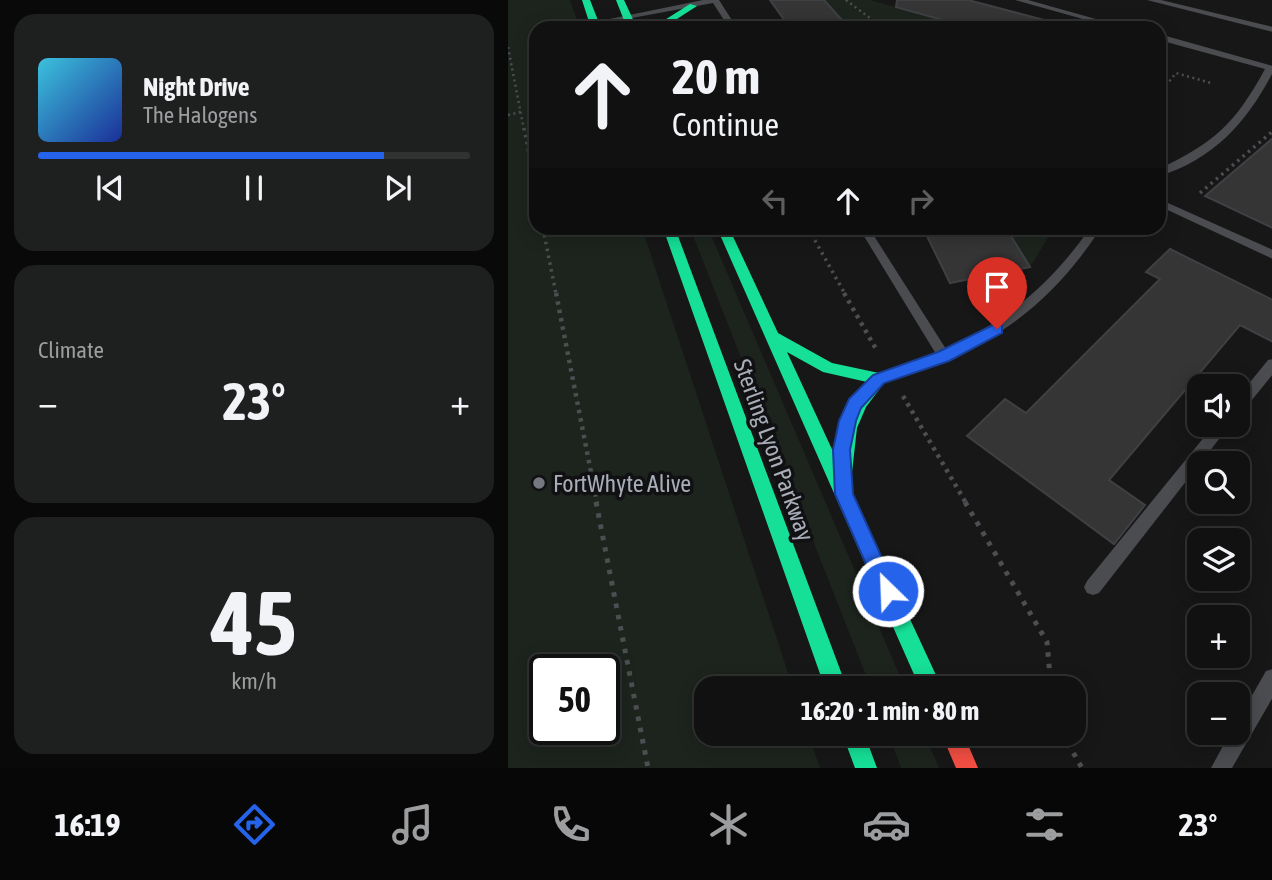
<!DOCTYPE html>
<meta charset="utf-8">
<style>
:root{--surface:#111;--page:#1e1f1f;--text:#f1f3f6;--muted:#9c9d9f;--line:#303131;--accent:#2563eb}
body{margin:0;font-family:"Asap Condensed",sans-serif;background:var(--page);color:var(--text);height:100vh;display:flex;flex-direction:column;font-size:26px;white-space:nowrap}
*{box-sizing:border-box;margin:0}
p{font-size:23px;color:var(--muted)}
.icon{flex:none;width:38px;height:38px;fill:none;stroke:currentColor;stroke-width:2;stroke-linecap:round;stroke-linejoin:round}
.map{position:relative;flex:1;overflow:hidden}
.panel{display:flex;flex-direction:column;gap:14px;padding:14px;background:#090909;width:508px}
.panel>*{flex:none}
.guide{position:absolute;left:21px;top:21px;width:637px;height:214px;border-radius:21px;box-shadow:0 4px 18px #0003,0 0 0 2px var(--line);background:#111;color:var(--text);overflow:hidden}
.fabs{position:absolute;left:679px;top:374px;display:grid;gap:14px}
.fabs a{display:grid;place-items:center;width:63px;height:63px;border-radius:14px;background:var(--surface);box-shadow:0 4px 18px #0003,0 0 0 2px var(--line);font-size:35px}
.speed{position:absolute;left:21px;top:654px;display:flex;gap:14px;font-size:35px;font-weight:700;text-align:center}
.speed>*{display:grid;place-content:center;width:91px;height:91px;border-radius:50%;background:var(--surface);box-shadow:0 4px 18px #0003,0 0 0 2px var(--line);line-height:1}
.speed .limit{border:4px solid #111;border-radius:10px;background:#fff;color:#111}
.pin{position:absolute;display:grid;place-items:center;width:60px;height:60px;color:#fff;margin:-72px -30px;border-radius:50% 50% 50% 0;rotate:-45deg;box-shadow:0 0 7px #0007}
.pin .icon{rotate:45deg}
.me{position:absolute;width:77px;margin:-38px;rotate:336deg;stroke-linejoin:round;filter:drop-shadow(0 0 5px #0008)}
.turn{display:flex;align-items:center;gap:24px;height:147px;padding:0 28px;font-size:32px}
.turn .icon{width:91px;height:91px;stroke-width:2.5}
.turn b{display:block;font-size:49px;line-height:60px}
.lanes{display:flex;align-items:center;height:66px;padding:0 28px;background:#0003;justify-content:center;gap:35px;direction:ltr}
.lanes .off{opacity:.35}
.big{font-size:52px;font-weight:700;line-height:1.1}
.panel .tile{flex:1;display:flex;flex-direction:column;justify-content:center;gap:10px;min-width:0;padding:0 24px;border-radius:21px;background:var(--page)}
.panel .dial{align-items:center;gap:0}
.dial b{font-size:91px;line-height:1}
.song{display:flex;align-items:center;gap:21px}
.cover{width:84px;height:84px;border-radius:10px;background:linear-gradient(135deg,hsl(190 70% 55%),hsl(230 70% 35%))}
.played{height:7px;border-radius:4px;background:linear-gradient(90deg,var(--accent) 80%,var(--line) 80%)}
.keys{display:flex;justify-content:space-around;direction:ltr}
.heat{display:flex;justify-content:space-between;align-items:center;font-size:38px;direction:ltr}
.trip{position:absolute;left:186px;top:676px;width:392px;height:70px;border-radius:21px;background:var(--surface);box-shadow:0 4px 18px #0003,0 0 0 2px var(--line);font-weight:700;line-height:70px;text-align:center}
.tabs{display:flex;height:112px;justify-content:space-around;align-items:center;background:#070707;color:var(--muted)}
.tabs .icon{width:49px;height:49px}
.tabs .current{color:var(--accent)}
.tabs b{font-size:32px;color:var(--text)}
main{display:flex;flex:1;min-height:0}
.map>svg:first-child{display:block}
.green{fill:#1d241e;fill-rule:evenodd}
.building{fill:#353536;stroke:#3f4043;stroke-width:2}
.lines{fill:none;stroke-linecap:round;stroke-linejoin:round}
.path-far3{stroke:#4d4e52;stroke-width:2.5;stroke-dasharray:2 3.5;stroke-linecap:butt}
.path-far2{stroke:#4d4e52;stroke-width:3.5;stroke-dasharray:2.5 4.5;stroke-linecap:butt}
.path-far1{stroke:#4d4e52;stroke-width:4.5;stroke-dasharray:3.5 5;stroke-linecap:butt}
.path{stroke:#4d4e52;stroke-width:5;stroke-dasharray:4.5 7;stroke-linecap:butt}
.lane{fill:#4b4c50;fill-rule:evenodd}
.fast{fill:#16e098;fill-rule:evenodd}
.jam{fill:#f24e42;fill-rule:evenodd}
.route{fill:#2563eb;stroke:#184099;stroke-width:2}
.poi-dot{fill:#757880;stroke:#111113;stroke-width:2.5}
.labels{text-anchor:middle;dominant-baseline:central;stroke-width:7;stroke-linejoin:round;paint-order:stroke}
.street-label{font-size:24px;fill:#a8adb8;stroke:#111113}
.poi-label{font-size:24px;fill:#a8adb8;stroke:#111113;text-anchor:start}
</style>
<main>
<section class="panel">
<div class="tile">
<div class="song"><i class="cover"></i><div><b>Night Drive</b><p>The Halogens</p></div></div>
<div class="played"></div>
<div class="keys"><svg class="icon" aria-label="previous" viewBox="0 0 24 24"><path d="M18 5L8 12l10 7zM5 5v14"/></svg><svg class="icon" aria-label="pause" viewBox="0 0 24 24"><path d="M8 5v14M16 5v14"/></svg><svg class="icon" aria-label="next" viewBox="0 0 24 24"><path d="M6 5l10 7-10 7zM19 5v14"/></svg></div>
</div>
<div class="tile"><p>Climate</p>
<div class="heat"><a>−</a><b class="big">23°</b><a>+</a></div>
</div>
<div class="tile dial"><b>45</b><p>km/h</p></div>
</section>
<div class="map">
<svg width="765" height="768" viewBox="0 0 765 768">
<rect width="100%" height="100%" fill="#171717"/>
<path class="green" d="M0 0H62L72 28H28V228H134L285 688H198V733H300L312 768H0ZM37 670H96V730H37Z
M316 0H362L463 28H341Z
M182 228H200L397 688H363Z
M498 228H546L522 267Z
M380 733H416L431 768H393Z"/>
<path class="building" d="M262 0H316L341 28H282Z
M389 0H460L536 20 535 28H463L388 7Z
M765 138V228L697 196Z
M415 228H498L522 267 442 283Z
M662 249 765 300V342L732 325 601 480 637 505 606 544 459 436 497 399 518 413 652 279 638 272Z"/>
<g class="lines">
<path class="path-far3" d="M338 0 375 28
M368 20 412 28
M0 47 16 130
M651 94 668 73 703 83
M0 115 13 112"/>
<path class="path-far2" d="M16 128 28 192
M692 193 765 131
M35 228 48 294
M300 228 337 294"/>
<path class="path-far1" d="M48 293 89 503
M336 293 368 349
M395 396 458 503"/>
<path class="path" d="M88 502 140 768
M457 502 539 642 543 688
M554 733 574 768"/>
<path class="lane" d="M195 0H211L229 28H221L205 3 86 25 82 23Z
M507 0H520L620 28H607Z
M639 0H653L765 27V32Z
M651 34 765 66V72C739 122 706 159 651 176V169C707 142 727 124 757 69L651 40Z
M651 199 765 250V259L651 206Z
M351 228H361L438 349C500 320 543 284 582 228H593C534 318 472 352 372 384L367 383 365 379 367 375 428 354Z
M765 359V374L735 411 730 413V397L760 360Z
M706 425H722L591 593 585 595 579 593 576 587 579 581Z
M765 669V697L724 768H703L722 733H730V720L758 671Z"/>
<path class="fast" d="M74 0H82L93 28H83Z
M108 0H116L129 28H119Z
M182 4 189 6 155 28H144Z
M155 228H167L339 688H317Z
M209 228H221L270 333 324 363 371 373 377 375 379 379 358 407 349 428 342 490 434 688H412ZM279 352 315 372 359 382 338 415 328 458Z
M334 733H356L369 768H347Z"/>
<path class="jam" d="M433 733H455L470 768H448Z"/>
</g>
<path class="route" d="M489 323 494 325V333L441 361 376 383 353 408 348 421 342 450 345 494 389 591 387 598 380 601 373 598 327 494 325 450 331 421 341 399 365 375 430 352Z"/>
<circle class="poi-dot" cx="31" cy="483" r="7"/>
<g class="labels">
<g class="street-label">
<text transform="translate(266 450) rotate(70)">Sterling Lyon Parkway</text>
</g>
<g class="poi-label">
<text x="45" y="483">FortWhyte Alive</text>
</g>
</g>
</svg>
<div class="fabs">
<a><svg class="icon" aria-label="sound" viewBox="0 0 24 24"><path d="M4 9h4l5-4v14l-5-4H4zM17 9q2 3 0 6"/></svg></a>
<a><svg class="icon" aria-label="search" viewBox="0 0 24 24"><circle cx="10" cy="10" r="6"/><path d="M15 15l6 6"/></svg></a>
<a><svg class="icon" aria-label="layers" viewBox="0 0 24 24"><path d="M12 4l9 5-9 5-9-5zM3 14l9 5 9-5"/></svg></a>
<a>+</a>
<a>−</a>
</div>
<div class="speed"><div class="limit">50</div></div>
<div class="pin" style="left:489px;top:329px;background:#d93025"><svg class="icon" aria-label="arrive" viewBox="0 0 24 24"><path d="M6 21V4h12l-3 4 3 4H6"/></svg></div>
<svg class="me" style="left:380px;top:591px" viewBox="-20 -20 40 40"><circle r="17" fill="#2563eb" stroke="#fff" stroke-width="3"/><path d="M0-11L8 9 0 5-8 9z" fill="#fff"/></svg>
<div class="trip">16:20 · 1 min · 80 m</div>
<div class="guide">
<div class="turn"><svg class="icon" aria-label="ahead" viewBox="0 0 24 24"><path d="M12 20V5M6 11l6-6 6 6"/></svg><div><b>20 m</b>Continue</div></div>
<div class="lanes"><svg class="icon off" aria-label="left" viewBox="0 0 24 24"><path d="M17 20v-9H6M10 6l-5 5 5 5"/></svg><svg class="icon" aria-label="ahead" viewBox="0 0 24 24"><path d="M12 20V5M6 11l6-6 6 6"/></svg><svg class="icon off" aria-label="right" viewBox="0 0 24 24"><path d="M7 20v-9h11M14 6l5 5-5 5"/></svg></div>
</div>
</div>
</main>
<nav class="tabs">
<b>16:19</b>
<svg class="icon current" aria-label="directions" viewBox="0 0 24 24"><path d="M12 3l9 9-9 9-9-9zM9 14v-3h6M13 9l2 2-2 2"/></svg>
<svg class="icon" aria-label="music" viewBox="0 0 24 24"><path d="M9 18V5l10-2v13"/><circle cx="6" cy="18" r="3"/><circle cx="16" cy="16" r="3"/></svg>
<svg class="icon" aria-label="phone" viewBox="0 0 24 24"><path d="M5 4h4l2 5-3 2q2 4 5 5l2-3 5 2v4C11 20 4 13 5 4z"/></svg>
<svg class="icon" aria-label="climate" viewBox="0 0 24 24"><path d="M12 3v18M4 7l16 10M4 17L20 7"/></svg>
<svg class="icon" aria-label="car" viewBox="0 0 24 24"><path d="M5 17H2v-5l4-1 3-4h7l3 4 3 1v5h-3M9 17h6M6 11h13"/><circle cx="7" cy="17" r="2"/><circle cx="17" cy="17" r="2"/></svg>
<svg class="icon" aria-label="filters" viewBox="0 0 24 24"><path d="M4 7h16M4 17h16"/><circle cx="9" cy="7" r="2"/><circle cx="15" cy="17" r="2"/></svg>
<b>23°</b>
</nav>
